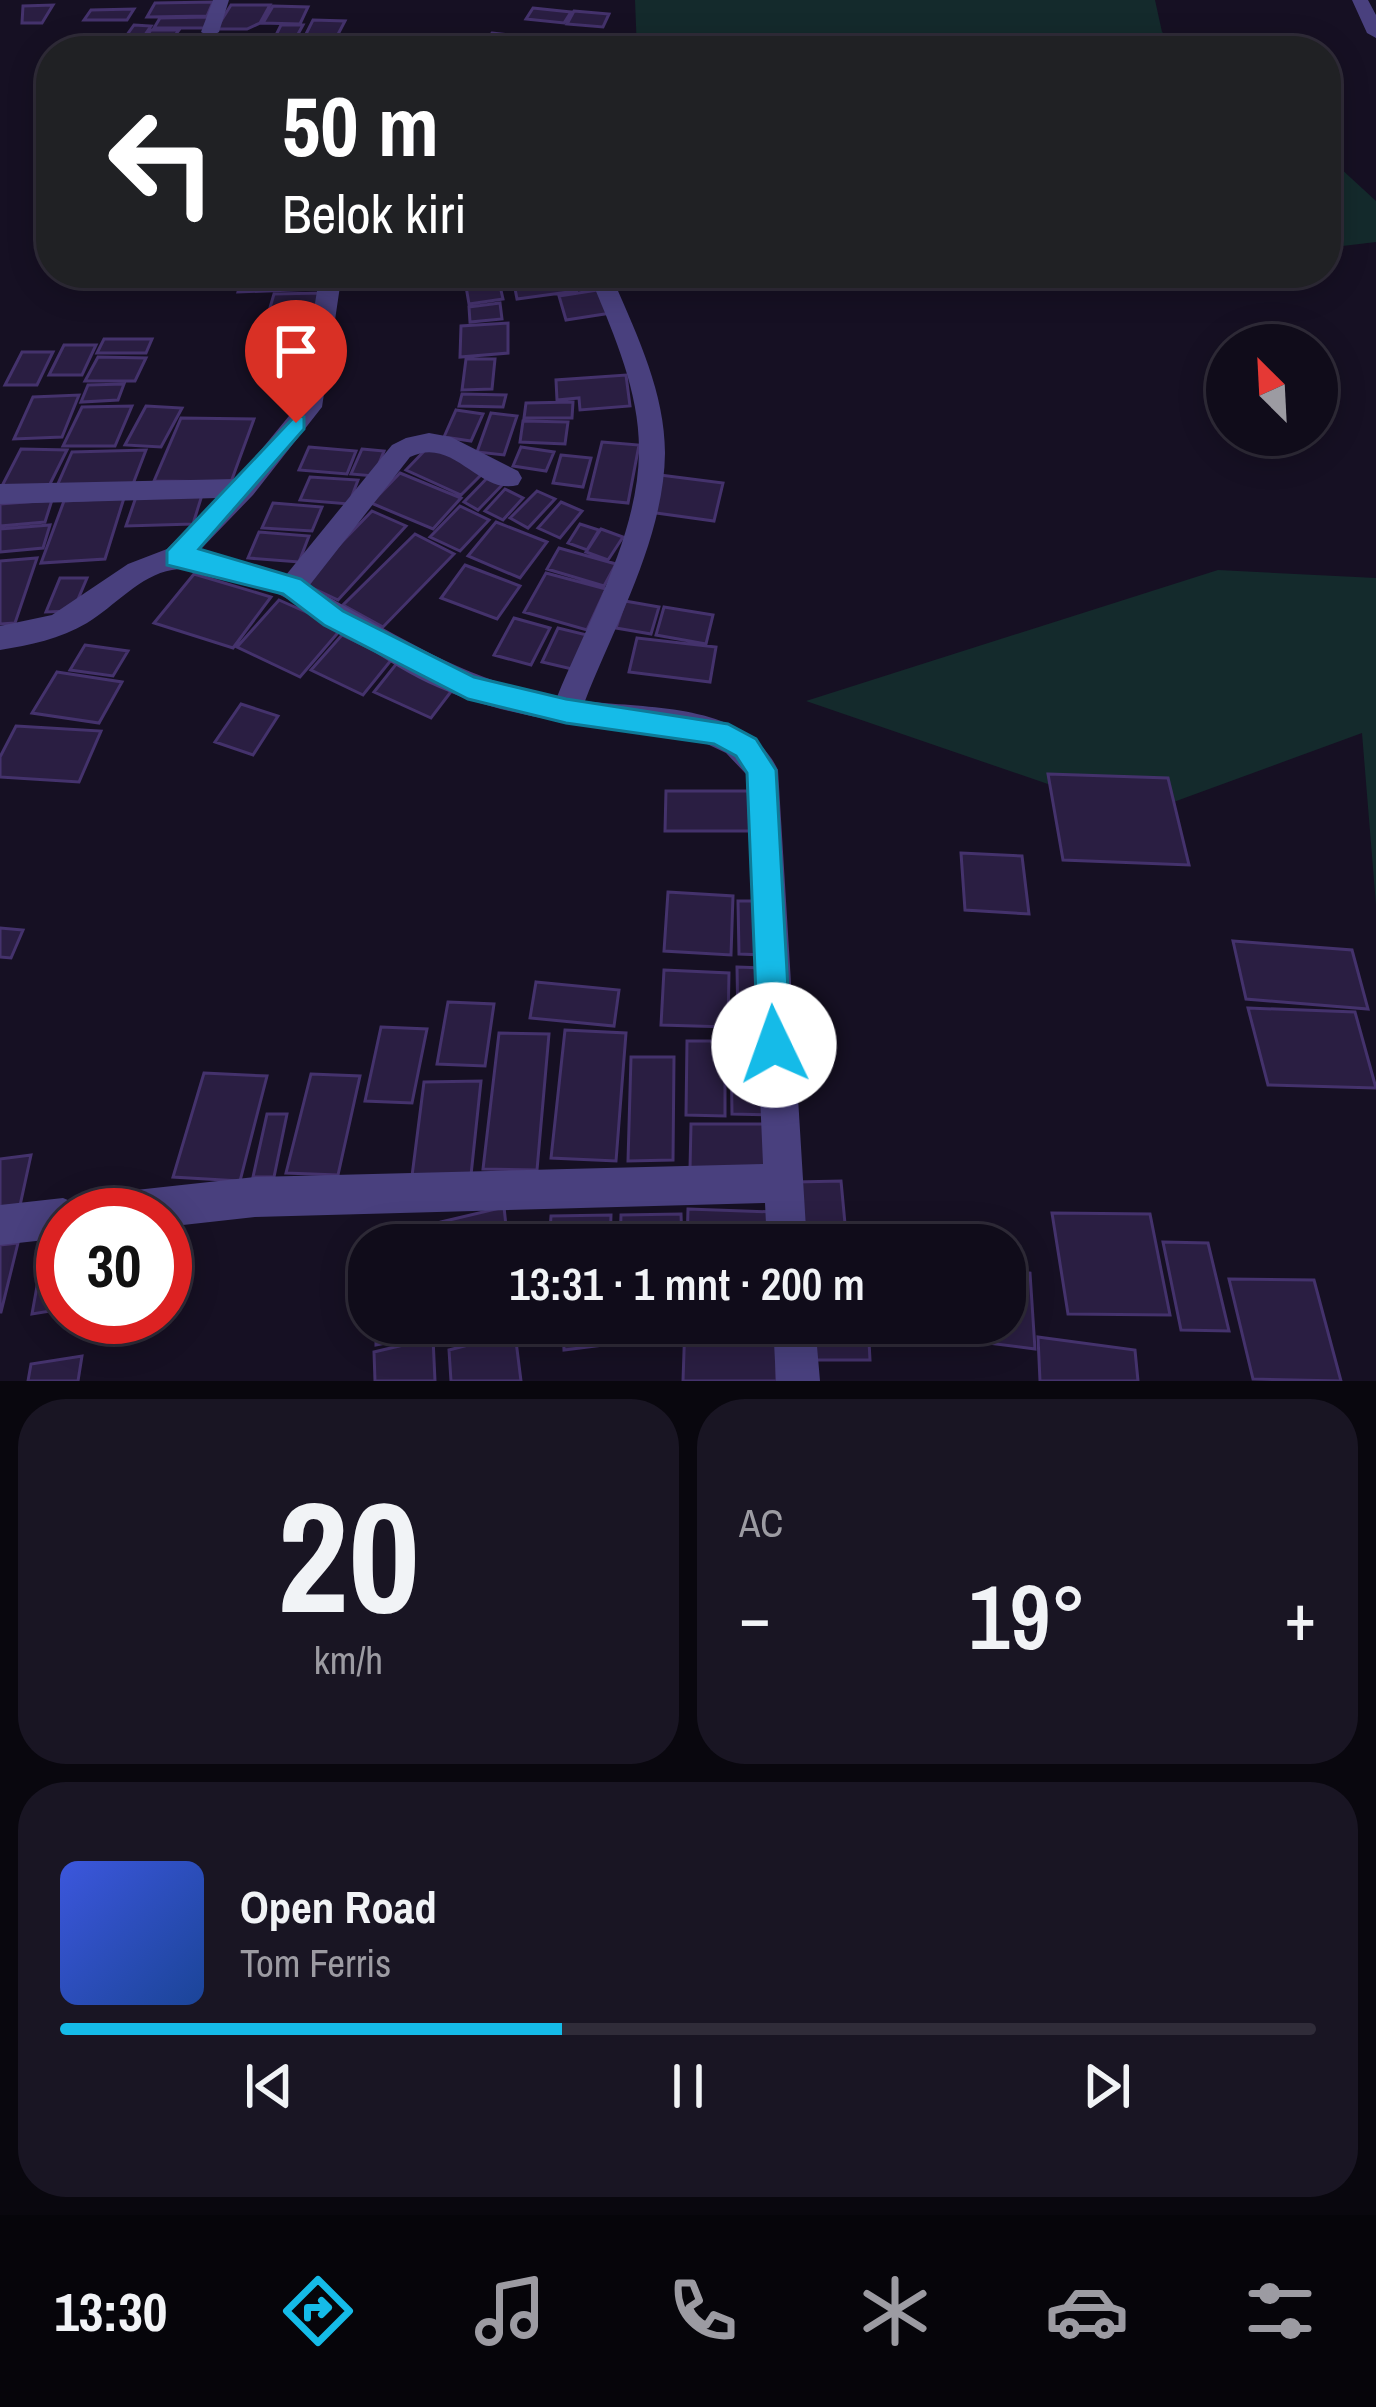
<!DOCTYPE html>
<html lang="id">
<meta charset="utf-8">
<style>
:root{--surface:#100c1a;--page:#191523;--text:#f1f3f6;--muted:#9c9ba2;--line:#302c39;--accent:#15bbe8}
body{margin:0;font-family:"Archivo Narrow",sans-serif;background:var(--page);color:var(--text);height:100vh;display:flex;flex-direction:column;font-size:45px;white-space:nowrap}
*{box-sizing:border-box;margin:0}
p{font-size:39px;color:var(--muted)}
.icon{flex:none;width:66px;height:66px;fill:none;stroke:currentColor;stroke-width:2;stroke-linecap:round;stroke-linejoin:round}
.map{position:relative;height:1381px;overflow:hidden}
.details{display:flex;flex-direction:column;gap:18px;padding:18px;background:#09070e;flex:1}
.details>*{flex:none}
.guide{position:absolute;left:36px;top:36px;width:1305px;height:252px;border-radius:48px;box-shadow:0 6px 30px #0003,0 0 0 3px var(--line);background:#202124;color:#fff;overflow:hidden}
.needle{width:78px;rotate:336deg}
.controls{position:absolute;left:1206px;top:324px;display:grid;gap:24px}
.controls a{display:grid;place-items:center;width:132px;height:132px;border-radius:50%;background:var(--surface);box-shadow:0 6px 30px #0003,0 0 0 3px var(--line);font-size:60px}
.speed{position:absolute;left:36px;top:1188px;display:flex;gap:24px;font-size:60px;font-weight:700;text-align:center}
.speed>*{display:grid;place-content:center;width:156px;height:156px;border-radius:50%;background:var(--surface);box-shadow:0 6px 30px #0003,0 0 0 3px var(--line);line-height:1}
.speed .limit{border:18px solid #d22;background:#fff;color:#111}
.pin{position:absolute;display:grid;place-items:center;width:102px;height:102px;color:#fff;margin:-123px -51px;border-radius:50% 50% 50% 0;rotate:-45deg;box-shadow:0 0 12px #0007}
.pin .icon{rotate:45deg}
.me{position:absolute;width:132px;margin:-66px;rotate:357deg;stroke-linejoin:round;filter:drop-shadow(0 0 9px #0008)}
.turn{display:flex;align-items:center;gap:42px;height:252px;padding:0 48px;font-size:54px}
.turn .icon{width:156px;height:156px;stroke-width:2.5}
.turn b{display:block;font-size:84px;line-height:102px}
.big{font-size:90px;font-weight:600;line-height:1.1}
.details .widget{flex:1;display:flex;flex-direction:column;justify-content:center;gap:18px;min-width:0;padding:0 42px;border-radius:48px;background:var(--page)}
.details .dial{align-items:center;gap:0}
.dial b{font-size:156px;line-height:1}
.song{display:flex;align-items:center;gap:36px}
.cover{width:144px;height:144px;border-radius:18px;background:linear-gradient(135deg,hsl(230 70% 55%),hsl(220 70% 35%))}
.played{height:12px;border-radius:6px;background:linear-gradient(90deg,var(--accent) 40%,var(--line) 40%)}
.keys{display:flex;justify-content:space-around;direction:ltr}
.heat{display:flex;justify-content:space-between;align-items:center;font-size:66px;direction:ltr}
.details .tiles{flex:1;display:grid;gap:18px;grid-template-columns:1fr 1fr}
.widget:last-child{grid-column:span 2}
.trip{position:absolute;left:348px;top:1224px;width:678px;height:120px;border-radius:48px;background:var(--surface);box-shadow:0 6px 30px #0003,0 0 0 3px var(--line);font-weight:600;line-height:120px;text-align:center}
.tab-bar{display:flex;height:192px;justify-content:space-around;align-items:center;background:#06050a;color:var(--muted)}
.tab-bar .icon{width:84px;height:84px}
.tab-bar .active{color:var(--accent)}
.tab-bar b{font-size:54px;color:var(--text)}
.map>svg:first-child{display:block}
.green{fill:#142a2c}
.building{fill:#2a1e42;stroke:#44326c;stroke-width:3}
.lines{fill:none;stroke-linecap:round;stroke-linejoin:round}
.minor{fill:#49407e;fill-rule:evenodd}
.route{fill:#15bbe8;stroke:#0e7a97;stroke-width:3}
</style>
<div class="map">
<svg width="1376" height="1381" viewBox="0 0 1376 1381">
<rect width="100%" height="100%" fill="#161023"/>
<path class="green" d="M635 0H1155L1162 32 1188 51H637Z
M1326 155 1376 201V242L1326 248Z
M1218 570 1376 578V905L1362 733 1138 815 806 701Z"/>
<path class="building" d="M213 2 207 16 147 17 155 3Z
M53 5 42 23H22L23 6Z
M231 5H270L260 23 247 29H216Z
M273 6 308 7 300 24 263 23Z
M533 8 571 12 564 23 526 19Z
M134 9 127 20H84L91 10Z
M574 11 609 14 603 27 567 24Z
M210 17 204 28H154L160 18Z
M313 20 345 21 334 42H302Z
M134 25 151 26 137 46H119Z
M281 25H303L291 47H270Z
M151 30H179L168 45 141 44Z
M492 33 528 37 521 48 485 44Z
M343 35 382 38 376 48 336 45Z
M207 36 234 37 226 51H199Z
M243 273H321L317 289 238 292Z
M497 273 503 299 469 304 464 275Z
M512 273H572L576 291 517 299Z
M604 289 611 313 566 320 559 296Z
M322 293 318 310 269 311 274 294Z
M500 303 502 319 470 322 469 307Z
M318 314 311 339 254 340 263 315Z
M508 323V353L460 357 461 326Z
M104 339H152L146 353H97Z
M64 345H96L82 375H49Z
M22 352H53L37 385H5Z
M98 357 146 358 135 381H85Z
M466 359H495L492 389 462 390Z
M626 375 630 406 580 410 579 398 557 400 556 380Z
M124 384 118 400 81 402 88 385Z
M462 394 506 395 503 407 459 406Z
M79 395 62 437 14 439 33 397Z
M573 402 572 418H524L526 403Z
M132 406 115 446H63L82 407Z
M146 406 182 408 161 447 125 445Z
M456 410 483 414 471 441 444 437Z
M491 413 517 416 504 455 477 452Z
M181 418 254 419 231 482 154 481Z
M523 421 568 422 565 444 520 442Z
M602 442 639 445 628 503 588 499Z
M430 445 486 470 461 495 406 470Z
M309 447 356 451 347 474 299 470Z
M521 447 554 452 546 471 513 466Z
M21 449 67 450 49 486H2Z
M362 449 384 451 374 476 351 474Z
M146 450 133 484 57 486 72 452Z
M561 455 591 458 583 487 553 483Z
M493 472 508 479 478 510 464 502Z
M400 473 461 498 433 529 371 503Z
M660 475 723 483 714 521 649 512Z
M310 477 358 480 349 504 300 500Z
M505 489 523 498 503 520 485 511Z
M537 491 555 499 528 528 510 518Z
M202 495 193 524 126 526 136 497Z
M124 498 105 559 41 563 64 501Z
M52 500 45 522 0 526V504Z
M561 502 582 511 560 538 538 528Z
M273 503 322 507 312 531 262 528Z
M460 506 489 520 460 551 430 537Z
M372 511 406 526 338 600 302 583Z
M496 522 547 542 520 578 468 556Z
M580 524 599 530 587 550 568 543Z
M50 525 43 548 0 552V529Z
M601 529 623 537 608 560 586 552Z
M259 532 309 536 299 562 248 558Z
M415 534 454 554 383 627 343 605Z
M559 548 616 564 604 586 547 569Z
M37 558 15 623 0 624V561Z
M465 565 520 586 497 619 441 598Z
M546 573 606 589 587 630 524 612Z
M194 574 271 597 233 648 154 623Z
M60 578H87L73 611 46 612Z
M279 600 342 628 300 677 237 647Z
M625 601 659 607 651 634 616 628Z
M664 607 713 615 706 644 656 635Z
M514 618 550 628 531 665 494 655Z
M558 628 587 635 572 669 542 662Z
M342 635 392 659 363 695 311 670Z
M637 638 716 647 710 682 629 672Z
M85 645 128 651 113 676 70 670Z
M397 663 453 689 431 718 374 692Z
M57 672 122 682 99 723 32 713Z
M241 704 278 716 253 755 215 742Z
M16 726 101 731 79 782 0 777V757Z
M1048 774 1168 778 1189 865 1063 860Z
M666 791H751L752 831H665Z
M961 853 1022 856 1029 914 965 910Z
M668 892 733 896 731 955 664 951Z
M738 901H763L764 955 739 954Z
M0 928 23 930 11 958 0 957Z
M1233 941 1352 950 1368 1009 1246 999Z
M737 967 764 968V1025L738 1024Z
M664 970 729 973 728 1027 661 1025Z
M536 982 619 990 614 1026 530 1018Z
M448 1002 494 1004 485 1066 437 1064Z
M1248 1008 1355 1012 1376 1088 1268 1085Z
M381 1027 427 1029 412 1103 365 1101Z
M565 1030 626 1033 616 1161 551 1158Z
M499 1033 549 1034 537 1170 483 1169Z
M731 1039 769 1040 771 1115 732 1114Z
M687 1041H725V1116L686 1115Z
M631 1057H674L673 1160 628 1161Z
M204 1073 267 1076 240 1181 173 1177Z
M311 1074 360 1076 338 1175 286 1173Z
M481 1081 471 1175 412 1176 424 1082Z
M267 1114H287L274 1177H253Z
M691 1124H766L767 1170 690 1169Z
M31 1155 19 1210 0 1212V1159Z
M841 1181 847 1245H800L796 1182Z
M504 1207 508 1245H443L441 1222Z
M688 1209 774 1212 775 1245H687Z
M1052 1213 1150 1214 1170 1315 1068 1314Z
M681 1214 682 1245H620L621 1215Z
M611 1215 610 1245H549L551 1216Z
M425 1227 426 1245H388V1234Z
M1163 1242 1208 1243 1229 1331 1181 1330Z
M18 1243 1 1312H0V1245Z
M63 1250V1309L32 1314 43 1253Z
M1005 1270 1030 1273 1035 1349 940 1337V1323H1005Z
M1229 1279 1314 1280 1341 1381 1253 1379Z
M376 1323H433V1334L376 1345Z
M448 1323H516V1328L449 1345Z
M563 1323H658L659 1338 564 1350Z
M685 1323H777V1381H683Z
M808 1323H868L870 1360H810Z
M515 1333 521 1381H451L449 1350Z
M1038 1337 1135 1350 1138 1381H1040Z
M433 1338 435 1381H375L374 1352Z
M82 1356 78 1381H28L31 1364Z"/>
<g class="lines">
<path class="minor" d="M213 0H229L219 32 210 37 201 32Z
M1352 0H1368L1376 15V38L1367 33Z
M320 273H342L322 407 253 495 201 549 286 575 392 445 406 438 429 433 451 437 518 471 522 478 518 485C479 496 454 435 410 457L309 586C391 631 463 681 557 697 588 621 638 536 639 452 640 394 615 337 593 284L604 277 615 284C638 337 665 394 665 453 664 538 615 624 585 701 648 709 746 702 778 770L807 1245H767L765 1203 255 1217 165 1227V1215H63V1238L0 1245V1205L63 1198 75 1203 90 1195 255 1177 763 1164 746 774 726 753 705 743C611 725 517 725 428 683 356 649 256 556 172 570 140 575 114 607 87 623 60 639 30 645 0 650V626L52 615 128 564 167 549 218 498 0 504V484L237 479 298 405Z
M773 1323H815L820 1381H776Z"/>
</g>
<path class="route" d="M296 415 304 417V429L199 549 301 579 343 611 474 677 566 699 728 724 756 739 776 770 791 1045 786 1057 774 1062 762 1057 758 1045 747 773 736 756 714 744 566 723 468 699 324 625 283 594 167 565V551Z"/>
</svg>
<div class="controls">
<a><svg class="needle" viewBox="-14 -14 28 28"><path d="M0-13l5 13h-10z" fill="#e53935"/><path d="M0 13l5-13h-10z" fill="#9c9ba2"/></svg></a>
</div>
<div class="speed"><div class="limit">30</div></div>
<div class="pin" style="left:296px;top:423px;background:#d93025"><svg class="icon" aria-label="arrive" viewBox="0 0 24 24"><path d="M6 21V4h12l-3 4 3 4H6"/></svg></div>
<svg class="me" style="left:774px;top:1045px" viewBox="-20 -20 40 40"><circle r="19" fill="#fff"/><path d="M0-13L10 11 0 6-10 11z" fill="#15bbe8"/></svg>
<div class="trip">13:31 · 1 mnt · 200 m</div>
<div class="guide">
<div class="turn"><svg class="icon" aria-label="left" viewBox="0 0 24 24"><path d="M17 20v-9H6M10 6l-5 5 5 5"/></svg><div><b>50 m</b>Belok kiri</div></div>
</div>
</div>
<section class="details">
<div class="tiles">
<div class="widget dial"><b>20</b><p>km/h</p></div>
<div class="widget"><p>AC</p>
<div class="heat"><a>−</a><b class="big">19°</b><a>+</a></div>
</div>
<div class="widget">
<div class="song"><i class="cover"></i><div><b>Open Road</b><p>Tom Ferris</p></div></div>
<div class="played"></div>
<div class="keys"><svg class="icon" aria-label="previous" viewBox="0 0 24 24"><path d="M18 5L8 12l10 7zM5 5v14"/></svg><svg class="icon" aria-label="pause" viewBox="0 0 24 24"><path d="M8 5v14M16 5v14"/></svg><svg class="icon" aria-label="next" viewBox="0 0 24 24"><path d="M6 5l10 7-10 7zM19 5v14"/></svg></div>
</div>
</div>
</section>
<nav class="tab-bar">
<b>13:30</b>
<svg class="icon active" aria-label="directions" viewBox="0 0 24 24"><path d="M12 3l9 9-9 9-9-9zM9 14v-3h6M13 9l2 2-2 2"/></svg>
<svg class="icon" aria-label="music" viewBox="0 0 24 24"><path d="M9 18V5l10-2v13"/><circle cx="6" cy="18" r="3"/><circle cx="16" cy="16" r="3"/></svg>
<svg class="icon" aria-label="phone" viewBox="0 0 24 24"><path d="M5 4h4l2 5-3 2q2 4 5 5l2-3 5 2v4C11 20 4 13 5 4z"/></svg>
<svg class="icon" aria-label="climate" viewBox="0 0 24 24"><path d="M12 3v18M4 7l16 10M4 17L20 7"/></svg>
<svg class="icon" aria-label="car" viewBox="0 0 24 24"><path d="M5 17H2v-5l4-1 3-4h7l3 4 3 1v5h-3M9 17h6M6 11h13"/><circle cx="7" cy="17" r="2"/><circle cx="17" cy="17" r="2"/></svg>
<svg class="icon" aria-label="filters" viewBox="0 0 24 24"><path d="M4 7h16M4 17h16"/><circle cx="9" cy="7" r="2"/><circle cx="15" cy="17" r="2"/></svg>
</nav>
